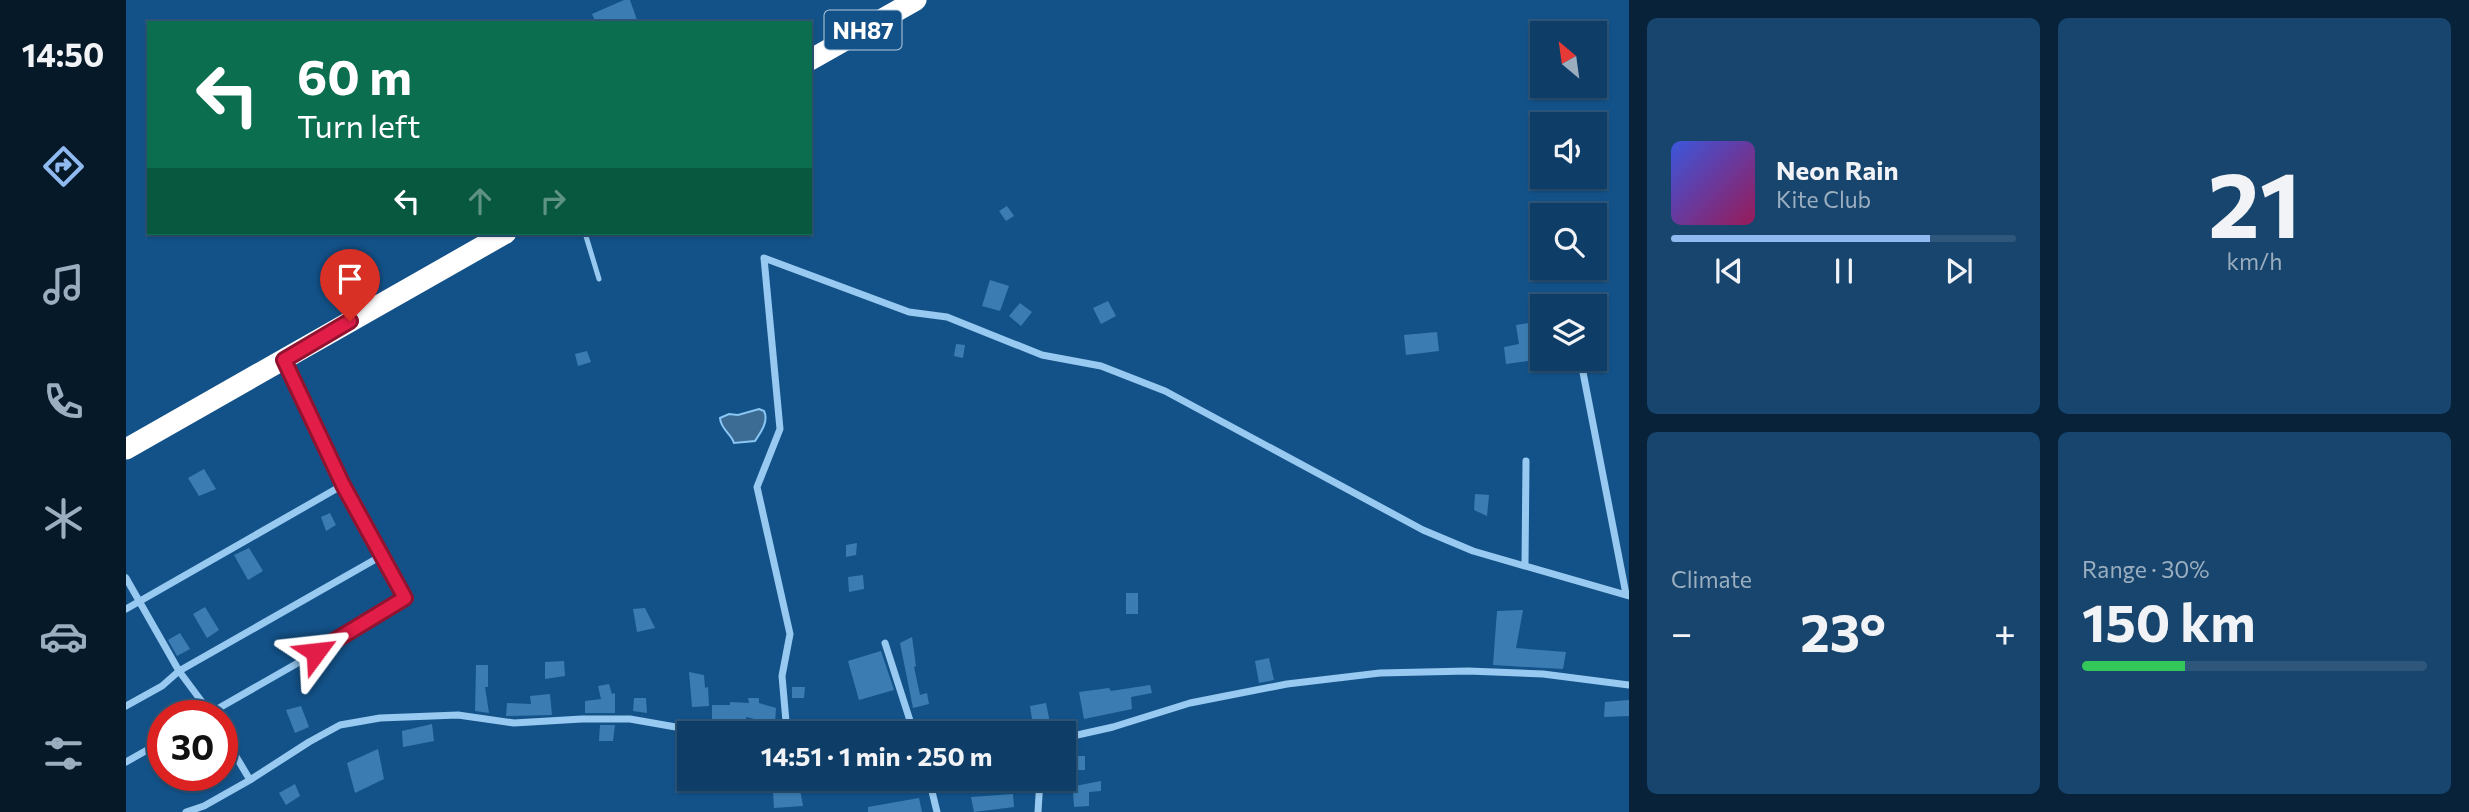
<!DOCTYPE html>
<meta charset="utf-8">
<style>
:root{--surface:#0e3e67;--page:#17456d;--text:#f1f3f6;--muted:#9baec0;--line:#2e577b;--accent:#90b9f0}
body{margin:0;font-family:Commissioner,sans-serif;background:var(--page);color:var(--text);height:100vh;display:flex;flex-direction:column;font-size:26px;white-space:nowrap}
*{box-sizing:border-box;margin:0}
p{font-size:23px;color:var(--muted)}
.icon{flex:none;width:38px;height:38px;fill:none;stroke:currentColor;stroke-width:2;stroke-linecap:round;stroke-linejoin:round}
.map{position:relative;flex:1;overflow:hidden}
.drawer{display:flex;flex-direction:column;gap:18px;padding:18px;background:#082239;width:840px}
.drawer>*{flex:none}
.guide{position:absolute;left:21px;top:21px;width:665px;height:214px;border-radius:0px;box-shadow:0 2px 5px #0004,0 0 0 2px var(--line);background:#0b6e4f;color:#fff;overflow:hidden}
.needle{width:46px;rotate:331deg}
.fabs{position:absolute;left:1404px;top:21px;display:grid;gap:14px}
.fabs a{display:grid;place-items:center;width:77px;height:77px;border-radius:0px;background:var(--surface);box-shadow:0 2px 5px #0004,0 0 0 2px var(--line);font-size:35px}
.speed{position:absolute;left:21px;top:700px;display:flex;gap:14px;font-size:35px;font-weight:700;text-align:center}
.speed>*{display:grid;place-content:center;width:91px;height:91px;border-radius:50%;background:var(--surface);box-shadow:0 2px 5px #0004,0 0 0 2px var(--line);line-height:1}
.speed .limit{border:10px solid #d22;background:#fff;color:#111}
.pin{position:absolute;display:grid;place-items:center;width:60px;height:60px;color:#fff;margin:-72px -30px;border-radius:50% 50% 50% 0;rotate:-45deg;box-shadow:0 0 7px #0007}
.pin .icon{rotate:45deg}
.me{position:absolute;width:77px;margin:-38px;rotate:60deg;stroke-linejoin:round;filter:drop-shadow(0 0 5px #0008)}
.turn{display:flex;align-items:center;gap:24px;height:147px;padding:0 35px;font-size:32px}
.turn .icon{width:91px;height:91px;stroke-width:2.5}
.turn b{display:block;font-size:49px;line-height:60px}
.lanes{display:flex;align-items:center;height:66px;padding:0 35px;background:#0003;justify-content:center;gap:35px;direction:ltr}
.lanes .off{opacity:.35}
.big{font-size:52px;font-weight:700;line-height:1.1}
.drawer .widget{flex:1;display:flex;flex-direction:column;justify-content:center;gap:10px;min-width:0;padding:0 24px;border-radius:10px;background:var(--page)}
.drawer .dial{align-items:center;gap:0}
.dial b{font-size:91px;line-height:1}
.song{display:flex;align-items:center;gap:21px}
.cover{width:84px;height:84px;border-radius:10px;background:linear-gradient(135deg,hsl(230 70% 55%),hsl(330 70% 35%))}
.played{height:7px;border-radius:4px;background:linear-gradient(90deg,var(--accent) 75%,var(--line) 75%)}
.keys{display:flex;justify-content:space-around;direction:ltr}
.heat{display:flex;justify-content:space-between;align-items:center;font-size:38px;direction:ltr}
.charge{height:10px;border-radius:5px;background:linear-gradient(90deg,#34c759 30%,var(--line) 0)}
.drawer .tiles{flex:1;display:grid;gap:18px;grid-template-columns:repeat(2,1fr)}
.trip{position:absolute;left:551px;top:721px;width:399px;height:70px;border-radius:0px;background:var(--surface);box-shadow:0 2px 5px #0004,0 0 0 2px var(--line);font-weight:700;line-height:70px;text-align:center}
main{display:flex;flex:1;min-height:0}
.tabs{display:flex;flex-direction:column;width:126px;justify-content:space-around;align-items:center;background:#061929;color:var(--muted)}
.tabs .icon{width:49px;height:49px}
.tabs .current{color:var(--accent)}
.tabs b{font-size:32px;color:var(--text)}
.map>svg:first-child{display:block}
.water{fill:#3c6c94;stroke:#8ac6f3;stroke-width:2}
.building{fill:#3b7db2}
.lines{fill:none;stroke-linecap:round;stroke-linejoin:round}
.lane{stroke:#98c9f0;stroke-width:5}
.street{stroke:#98c9f0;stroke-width:7}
.highway{stroke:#fff;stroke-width:21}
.route-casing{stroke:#92132f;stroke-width:18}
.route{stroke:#e11d48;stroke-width:12}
.labels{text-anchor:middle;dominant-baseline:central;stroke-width:7;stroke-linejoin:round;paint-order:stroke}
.shield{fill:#135289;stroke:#b8cbdc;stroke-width:2}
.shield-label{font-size:23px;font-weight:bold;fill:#fff}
</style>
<main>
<nav class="tabs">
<b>14:50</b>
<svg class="icon current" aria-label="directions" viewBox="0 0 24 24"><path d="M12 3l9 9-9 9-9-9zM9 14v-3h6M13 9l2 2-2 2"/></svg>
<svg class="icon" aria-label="music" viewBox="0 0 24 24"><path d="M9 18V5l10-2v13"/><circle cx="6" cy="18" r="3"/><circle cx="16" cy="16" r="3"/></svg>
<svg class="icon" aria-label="phone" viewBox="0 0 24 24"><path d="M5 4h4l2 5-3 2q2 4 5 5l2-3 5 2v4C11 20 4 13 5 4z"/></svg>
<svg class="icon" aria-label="climate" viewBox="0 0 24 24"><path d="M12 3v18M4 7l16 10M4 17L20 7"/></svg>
<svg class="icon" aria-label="car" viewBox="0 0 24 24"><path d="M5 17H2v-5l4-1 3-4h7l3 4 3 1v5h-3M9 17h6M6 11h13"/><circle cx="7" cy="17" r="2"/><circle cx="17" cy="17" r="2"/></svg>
<svg class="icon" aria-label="filters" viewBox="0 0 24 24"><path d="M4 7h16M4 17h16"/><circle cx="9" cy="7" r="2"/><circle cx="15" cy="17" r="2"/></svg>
</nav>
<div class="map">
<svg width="1503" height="812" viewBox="0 0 1503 812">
<rect width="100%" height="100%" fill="#135289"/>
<path class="water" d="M633 409 638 411C643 421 635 432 629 441L608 443C605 433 595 430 594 418L603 414 612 415Z"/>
<path class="building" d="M498 0H504L512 23H470L466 14Z
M881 206 888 216 880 221 873 211Z
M864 280 883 286 874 311 856 306Z
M982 301 990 316 975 324 967 308Z
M894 303 906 312 895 326 883 316Z
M1416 321V338L1406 339 1409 360 1380 364 1378 347 1393 344 1390 325Z
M1311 332 1313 351 1280 355 1278 335Z
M830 344 839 345 837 358 828 356Z
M461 351 465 362 452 366 449 354Z
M78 469 90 489 73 496 62 478Z
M1349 494 1363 495 1361 516 1348 510Z
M204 513 210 525 200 531 195 517Z
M731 543 730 555 720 557V545Z
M123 548 137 571 122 580 108 555Z
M737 575 738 589 723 592 722 577Z
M1000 593H1012V614H1000Z
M79 607 93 630 81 638 67 614Z
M519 608 529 628 511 632 507 609Z
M1397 610 1390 648 1440 652 1437 669 1367 665 1371 611Z
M54 633 64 649 51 656 42 640Z
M786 637 790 666 788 667 794 695 801 693 803 704 787 708 774 643Z
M755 651 768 690 733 700 722 661Z
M1143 658 1148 680 1133 683 1129 661Z
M438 661 439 676 419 679V662Z
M350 665H362V687H359L363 713 349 711Z
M563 672 578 675 579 688 582 687 583 706 566 707Z
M483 684 486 694 489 693V713H459V701L475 699 472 686Z
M1024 685 1026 693 1005 697 1006 709 958 719 953 692 983 688 985 691Z
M666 687H679L678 698H666Z
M424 694 426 715 380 716 381 703 405 704 404 696Z
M508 698H520L521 713 507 711Z
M622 698H633V703L650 708 649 724 620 717V722L601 720V723L586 722V705H604V702L623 703Z
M1503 700V716L1478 717 1479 702Z
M920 703 925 728 908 731 904 706Z
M175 706 183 727 169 733 160 710Z
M776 721 781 733H740V730Z
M811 722V726L852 722 853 733H801L799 725Z
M306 724 308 741 277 747 276 731Z
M474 725H489L487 741H473Z
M252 749 258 779 229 793 221 763Z
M944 756H959V770H944Z
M656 779H672L677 806 648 808 647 792 656 793Z
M975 781V791L963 792V806L948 807 947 793H945L944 787Z
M169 784 174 796 160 805 153 793Z
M887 794 888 807 848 812 845 797Z
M793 798 796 812H742V807Z"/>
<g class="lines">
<path class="lane" d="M459 233 473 279"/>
<path class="street" d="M1455 362 1500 594
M1399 565 1400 461
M0 578 53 671 257 555 217 485
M0 609 217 485 158 360
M759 643 788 733
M0 706 36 686 53 671 85 714
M79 716 233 628 279 598 257 555
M96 733 124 780
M661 733 656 676 664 634 631 487 654 429 638 258 783 312 821 317 916 355 975 366 1039 391 1297 530 1347 551 1503 596
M938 738 987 727 1064 703 1161 684 1254 673 1342 671 1417 674 1503 685
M0 762 37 741
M803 779 811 812
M60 812 78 806 124 780 183 742 214 725 254 718 332 715 388 723 456 719H504L584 733
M912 812 914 779"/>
<path class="highway" d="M684 60 790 0
M0 449 380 233"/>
</g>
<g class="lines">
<g class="route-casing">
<path id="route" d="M190 652 279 598 217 485 158 360 224 321"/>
</g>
<use href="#route" class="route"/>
</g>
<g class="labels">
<rect class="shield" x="698.5" y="10.5" width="77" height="39" rx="5"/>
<g class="shield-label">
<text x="737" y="30">NH87</text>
</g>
</g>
</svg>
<div class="fabs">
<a><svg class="needle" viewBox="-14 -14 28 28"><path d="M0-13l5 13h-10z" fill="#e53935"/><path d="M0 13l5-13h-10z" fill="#9baec0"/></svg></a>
<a><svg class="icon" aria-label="sound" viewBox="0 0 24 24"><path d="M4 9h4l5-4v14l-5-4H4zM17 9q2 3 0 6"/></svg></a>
<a><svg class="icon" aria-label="search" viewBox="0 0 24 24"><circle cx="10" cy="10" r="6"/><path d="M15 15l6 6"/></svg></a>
<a><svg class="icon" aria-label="layers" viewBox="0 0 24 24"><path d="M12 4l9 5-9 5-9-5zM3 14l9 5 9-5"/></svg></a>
</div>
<div class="speed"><div class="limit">30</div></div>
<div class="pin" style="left:224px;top:321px;background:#d93025"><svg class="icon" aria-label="arrive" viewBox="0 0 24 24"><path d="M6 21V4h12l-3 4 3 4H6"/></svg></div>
<svg class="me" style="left:190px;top:652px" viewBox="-20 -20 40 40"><path d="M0-17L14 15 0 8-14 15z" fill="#e11d48" stroke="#fff" stroke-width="4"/></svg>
<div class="trip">14:51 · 1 min · 250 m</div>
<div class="guide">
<div class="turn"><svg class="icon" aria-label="left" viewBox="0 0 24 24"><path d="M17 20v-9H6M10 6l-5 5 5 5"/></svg><div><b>60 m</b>Turn left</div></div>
<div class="lanes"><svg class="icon" aria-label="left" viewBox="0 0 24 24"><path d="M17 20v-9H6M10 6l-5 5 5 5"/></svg><svg class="icon off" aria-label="ahead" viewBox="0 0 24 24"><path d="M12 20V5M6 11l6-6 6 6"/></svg><svg class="icon off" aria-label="right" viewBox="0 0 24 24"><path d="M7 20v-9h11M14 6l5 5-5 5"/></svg></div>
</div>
</div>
<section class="drawer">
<div class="tiles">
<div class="widget">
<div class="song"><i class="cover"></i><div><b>Neon Rain</b><p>Kite Club</p></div></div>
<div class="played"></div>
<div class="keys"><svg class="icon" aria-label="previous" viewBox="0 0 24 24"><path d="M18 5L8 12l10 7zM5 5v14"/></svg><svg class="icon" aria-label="pause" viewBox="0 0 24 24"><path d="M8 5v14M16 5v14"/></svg><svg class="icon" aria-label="next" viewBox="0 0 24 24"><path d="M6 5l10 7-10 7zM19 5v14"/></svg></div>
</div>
<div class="widget dial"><b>21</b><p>km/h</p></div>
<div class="widget"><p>Climate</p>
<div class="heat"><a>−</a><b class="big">23°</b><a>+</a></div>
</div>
<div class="widget"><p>Range · 30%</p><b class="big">150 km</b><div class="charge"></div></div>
</div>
</section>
</main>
